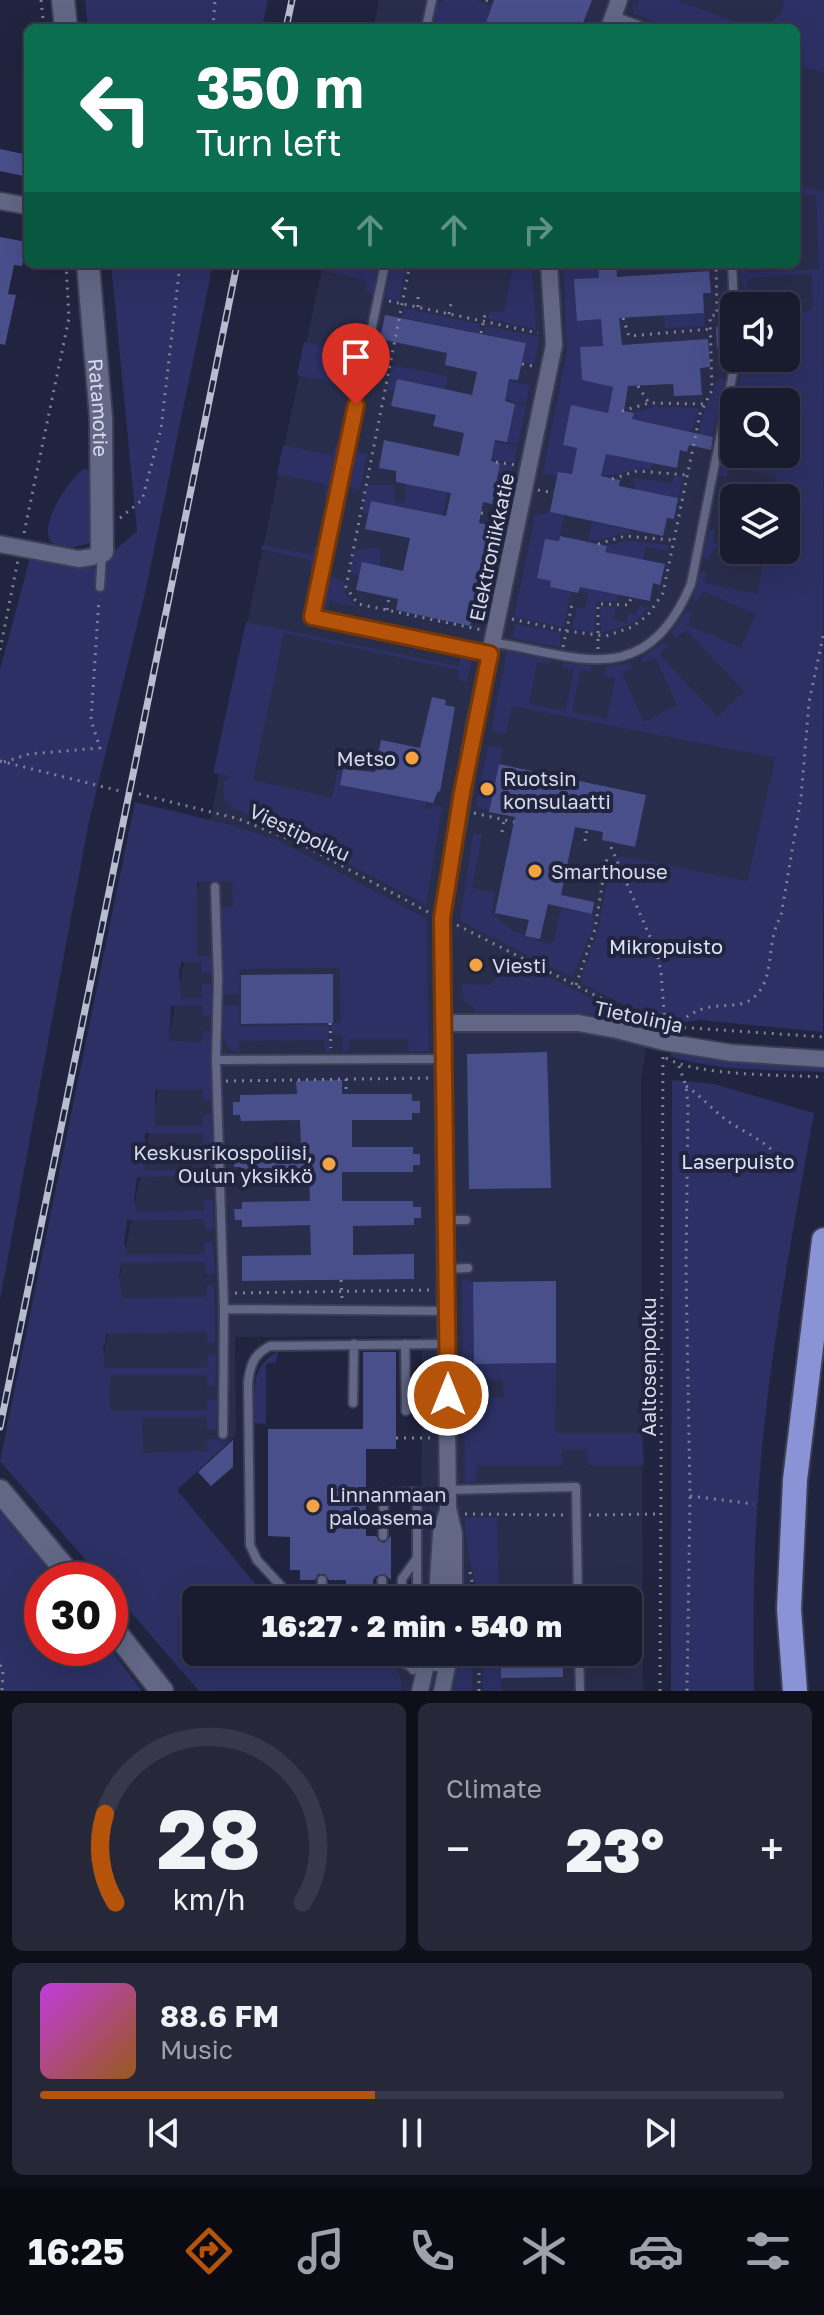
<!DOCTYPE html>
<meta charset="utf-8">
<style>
:root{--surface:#191b2e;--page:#26283a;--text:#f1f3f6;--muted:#9fa1aa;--line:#37394a;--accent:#b45309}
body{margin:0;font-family:"Golos Text",sans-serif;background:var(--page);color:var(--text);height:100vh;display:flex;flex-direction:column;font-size:30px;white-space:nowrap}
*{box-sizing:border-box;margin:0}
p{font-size:26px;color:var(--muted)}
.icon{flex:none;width:44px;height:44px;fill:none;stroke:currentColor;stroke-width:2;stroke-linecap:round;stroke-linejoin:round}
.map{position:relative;height:1691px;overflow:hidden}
.side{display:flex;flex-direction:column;gap:12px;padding:12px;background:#0e0f19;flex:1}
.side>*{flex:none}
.top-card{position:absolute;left:24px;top:24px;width:776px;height:244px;border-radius:12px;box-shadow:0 8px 32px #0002,0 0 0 2px var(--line);background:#0b6e4f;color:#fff;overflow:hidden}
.buttons{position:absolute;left:720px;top:292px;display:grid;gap:16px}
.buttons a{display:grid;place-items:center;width:80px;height:80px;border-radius:12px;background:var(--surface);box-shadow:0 8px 32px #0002,0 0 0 2px var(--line);font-size:40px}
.speed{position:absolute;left:24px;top:1562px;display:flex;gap:16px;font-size:40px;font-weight:700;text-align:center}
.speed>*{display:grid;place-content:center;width:104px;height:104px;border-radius:50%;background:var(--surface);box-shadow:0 8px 32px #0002,0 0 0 2px var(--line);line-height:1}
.speed .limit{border:12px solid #d22;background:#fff;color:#111}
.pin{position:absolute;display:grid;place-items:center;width:68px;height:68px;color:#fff;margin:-82px -34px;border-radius:50% 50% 50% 0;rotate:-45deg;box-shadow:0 0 8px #0007}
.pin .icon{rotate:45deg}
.me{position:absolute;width:88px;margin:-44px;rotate:0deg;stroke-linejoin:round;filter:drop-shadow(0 0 6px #0008)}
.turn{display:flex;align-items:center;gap:28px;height:168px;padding:0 40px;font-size:36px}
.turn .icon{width:104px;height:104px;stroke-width:2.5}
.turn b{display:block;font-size:56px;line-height:68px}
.lanes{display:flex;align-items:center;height:76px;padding:0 40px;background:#0003;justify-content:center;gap:40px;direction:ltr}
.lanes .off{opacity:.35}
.big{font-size:60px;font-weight:800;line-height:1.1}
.side .card{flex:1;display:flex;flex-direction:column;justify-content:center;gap:12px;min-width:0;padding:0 28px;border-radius:12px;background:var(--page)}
.side .dial{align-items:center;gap:0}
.dial svg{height:208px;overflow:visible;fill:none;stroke:var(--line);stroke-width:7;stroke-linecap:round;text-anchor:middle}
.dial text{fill:var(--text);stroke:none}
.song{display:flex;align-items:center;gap:24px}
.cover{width:96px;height:96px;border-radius:12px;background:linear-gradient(135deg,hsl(290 70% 55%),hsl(30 70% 35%))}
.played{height:8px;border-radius:4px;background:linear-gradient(90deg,var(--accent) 45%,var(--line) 45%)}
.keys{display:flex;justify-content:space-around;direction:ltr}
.heat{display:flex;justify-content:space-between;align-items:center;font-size:44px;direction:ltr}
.side .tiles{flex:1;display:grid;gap:12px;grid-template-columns:1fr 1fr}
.card:last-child{grid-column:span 2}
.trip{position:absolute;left:182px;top:1586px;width:460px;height:80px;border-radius:12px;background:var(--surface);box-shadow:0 8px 32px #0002,0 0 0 2px var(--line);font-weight:800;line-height:80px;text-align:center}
.dock{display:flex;height:128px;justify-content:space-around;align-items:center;background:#0a0b12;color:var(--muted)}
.dock .icon{width:56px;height:56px}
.dock .active{color:var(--accent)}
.dock b{font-size:36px;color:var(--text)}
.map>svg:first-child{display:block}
.built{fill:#292d4c;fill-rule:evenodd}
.green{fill:#2c3064}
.building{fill:#484f8b}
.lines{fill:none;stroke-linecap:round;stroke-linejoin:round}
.lane-casing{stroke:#3c3e54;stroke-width:12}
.street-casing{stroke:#3c3e54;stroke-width:20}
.secondary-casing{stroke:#3c3e54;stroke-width:26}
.highway-casing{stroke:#3c3e54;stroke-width:28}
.path{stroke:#7f8297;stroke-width:3;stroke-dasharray:2 6;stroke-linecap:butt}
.lane{stroke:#616785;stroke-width:8}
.street{stroke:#616785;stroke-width:16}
.secondary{stroke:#616785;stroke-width:22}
.highway{stroke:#8a93d6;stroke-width:24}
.rail-casing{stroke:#b8bccf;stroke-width:7}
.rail{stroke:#21243e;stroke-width:4;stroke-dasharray:12;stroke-linecap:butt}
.route-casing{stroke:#753606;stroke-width:20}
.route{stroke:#b45309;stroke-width:14}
.poi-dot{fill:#f4a344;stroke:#21243e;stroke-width:3}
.labels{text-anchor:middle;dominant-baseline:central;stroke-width:8;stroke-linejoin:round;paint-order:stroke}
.street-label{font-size:20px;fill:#d6daeb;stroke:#21243e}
.poi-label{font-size:20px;fill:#d6daeb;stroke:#21243e;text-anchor:start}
.park-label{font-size:20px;fill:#dde1f4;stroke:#21243e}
</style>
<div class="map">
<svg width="824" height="1691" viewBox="0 0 824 1691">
<rect width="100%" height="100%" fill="#21243e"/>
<path class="built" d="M379 0H639L637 5 699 28H373Z
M678 0H784L783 8 775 21 762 28H752Z
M796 59 824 67V270L805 359 738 402H734V454H785L779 498H734V550H771L742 737 695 724 599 722 775 758 747 881 673 886 641 1080 643 1691H345L394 1652H628V1600H421L422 1336 235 1337 236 1435 177 1490 93 1408 184 962 249 614 323 264H796ZM734 306H786V358H734Z"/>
<path class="green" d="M85 0H268L262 28H88Z
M444 0H476L492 6 484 28H432L437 2 443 3Z
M639 0H678L752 28H668L633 13V4L637 5Z
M784 0H824V72L796 66V28H762C774 21 783 15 784 0Z
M796 185 824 191 823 1032 700 1020 679 1023 643 1014 583 984 581 979 598 929 610 865 621 856 747 881 775 758 512 706 506 734 491 731 507 651 550 660 549 664 537 662 529 704 565 711 574 670 562 667 563 663 591 666V672L580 670 572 712 607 719 615 678 603 675 607 666 630 663 633 668 622 673 644 722 677 705 655 657 643 663 641 658 663 642 668 646 659 654 718 717 744 691 686 630 676 638 672 632 687 611 692 614 688 625 741 648 756 614 702 591 697 602 693 600 700 571 707 572 705 583 757 594 764 558 713 548 710 560 703 558 708 530 715 531 713 542 734 547V550L764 554 766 550H786V498H772L776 476 729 466 726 478 719 476 726 447 732 449 730 461 777 471 781 454H786V402H735L744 358 800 356 798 318H786V312L813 310 811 274 747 278V290H743L739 264H746L747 272 819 269 816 195H796Z
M111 264H213L146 589 89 821 0 1300V670L30 558 95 568 137 531Z
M320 264H379L373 293 365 291 367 280 319 270Z
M392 264H407L399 301 385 298Z
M502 264H532L536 329 488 319 489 311 504 313 513 267Z
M563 264H598L599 278 575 280 601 319 603 346 580 348 582 380 613 387 608 413 571 406 577 448 572 474 559 472 557 477 543 473 567 351Z
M404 308 480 324 479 333 402 317Z
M704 313 705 326 665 328 664 315Z
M486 326 539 337 534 365 522 362 526 343 484 334Z
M356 340 363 342 351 397 345 396 347 385 297 375 304 342 353 353Z
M392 365 448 376 445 389 397 379 394 391 387 390Z
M719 377 726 380 713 437 699 434 703 414Z
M509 381 530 385 526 404 505 399Z
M515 404 526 406 518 444 507 442Z
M654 407 699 408 692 431 632 419 634 413Z
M495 442 517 446 514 463 491 459Z
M283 445 332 456 335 445 342 447 331 498 324 497 326 484 277 474Z
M353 451 367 454 360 490 346 487Z
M606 454 652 463 651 469C630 467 619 478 602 474Z
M500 463 513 466 506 501 492 504Z
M83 469H87L93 474V537L87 544C18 564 56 492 83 469Z
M675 476 683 478 678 498 636 490 633 478 672 483Z
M421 484V487L447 493 443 516 372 501 368 514 362 512 367 485H394L395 503 405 502V485Z
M550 512 564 515 559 541 545 539 537 578 551 581 550 587 571 592 564 627 514 617 535 516Z
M592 522 631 530 630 534C615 532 604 543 588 540Z
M626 541 668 545 667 551 646 546 643 560 605 552 607 546Z
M262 545 312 555 314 546 321 547 316 572 309 570 311 560 261 549Z
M381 548 380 566 359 575 349 573 355 550Z
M328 577 343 580 345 594 357 607 330 601 327 610C318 602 325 588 328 577Z
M581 587 618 595 617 601 596 602 594 632 572 629 577 607 585 609 588 593 580 591Z
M639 605 648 607C639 624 619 629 601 632L600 606 616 607 613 619 626 623 629 613 636 615Z
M246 622 459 666 462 654 472 658 467 682 458 680 459 670 284 633 253 780 332 798 338 768 343 769 340 785 426 802 425 808 431 809 433 805 442 807 426 905 305 841 234 809 224 799V782L231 776 213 773Z
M515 624 561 633 560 647 512 638Z
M488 746 503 749 489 810 476 806Z
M135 802 231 825 277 840 426 918 429 1051H409L408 1039H350L349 1051H343L342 1035 332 1034V1024L341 1022 339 968 240 969 239 994H223L222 907 233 906 232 881 197 882V956L212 957V972L202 973V962H181L179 974 181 999H202V984H211V1015L203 1016 202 1005 171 1006 169 1041 202 1042 203 1031H212V1099L203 1101V1089L155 1090V1126H203V1115H212L213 1143 204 1144 203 1133H145V1170L204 1169V1158H213L214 1186 204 1187 203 1176 137 1177 134 1200 137 1212 204 1211V1200H213L214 1229 205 1230 204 1219 127 1220 124 1243 127 1255 204 1254 205 1242H213L215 1273 206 1274V1262L122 1263 119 1274 122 1298 206 1297 207 1285H214L215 1342 208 1343 207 1332 106 1334 105 1345H103L105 1368H207L208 1355H215L216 1358 215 1386H207V1375H111L110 1387H108L111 1410H207V1399L217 1400 216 1429H207V1417H142L143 1453 206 1451 208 1439 219 1440 222 1444 232 1439 177 1490 269 1600H196V1652H313L324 1665C349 1646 405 1651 402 1691H199L110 1588V1580H103L0 1461Z
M473 833 482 835 472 888 495 893 491 913 512 930 548 945 554 941 561 908 595 915 593 929 573 976H569L460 921Z
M509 957 624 1015 622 1020 592 1014 476 1012 471 1004 464 1001 461 984 491 985 503 967 504 958Z
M226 1005 239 1006V1026L328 1025 330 1052H325L324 1040 239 1041V1053C218 1050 224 1023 223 1007Z
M672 1053 824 1064V1072C774 1069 718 1072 670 1056Z
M672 1080 714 1084 814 1113C792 1236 768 1360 759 1485 753 1553 753 1622 754 1691H671Z
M462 1279 473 1282 474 1364 556 1363 555 1433H642L644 1465H588L587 1449H562V1465H477L476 1482H465L464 1399 504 1397 503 1379 485 1380V1395H463Z
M278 1351 276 1362 266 1364V1424L254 1423C255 1394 249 1367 278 1351Z
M0 1511 59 1580H42V1648H110L142 1691H0Z
M497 1517 499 1598 563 1597V1600H479L468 1551 464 1518Z
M458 1652H472V1691H449Z
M482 1652H501L502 1691H483Z"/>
<path class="building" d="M494 0H592L581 28H484Z
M0 149 28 155V177L0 171Z
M0 237 27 242 22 266 14 265 8 294 16 295 5 345 0 344Z
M598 264H616L617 277 709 271 711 293H703L704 313 619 318 622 345 708 339 710 367 700 368 702 395 674 396 673 384 628 386 624 411 634 413 632 419 713 437 711 450 689 445 687 452 680 450 677 468 606 454 601 476 620 480 619 486 678 498 674 519 667 518 663 536 550 512 558 472 572 474 577 448 563 445 571 405 608 413 613 387 582 380 580 347 603 346 601 319 577 321 574 279 599 278Z
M385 315 526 343 518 380 509 379 505 401 515 404 507 442 495 440 491 461 500 463 492 504 483 502 479 523 489 525 470 626 396 610 398 599 356 590 362 562 403 571 410 538 365 529 371 501 446 516 451 493 396 482V471L379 468 384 440 459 456 464 433 433 426 436 415 391 406 397 379 472 395 477 372 445 365 447 353 380 339Z
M730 326 731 347 717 348 716 327Z
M560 536 607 546 605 552 665 564 660 585 653 583 650 601 580 587 578 593 550 587 551 581 537 578 545 539 559 541Z
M432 697 446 700 445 705 455 707 440 792 438 791 433 803 340 785 343 769 375 772 381 740 420 748Z
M499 764 646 795 635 847 602 840 603 832 575 827 561 895 594 902 592 914 548 904 540 939 525 936 529 920 495 913 515 817 489 812Z
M333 974V1023L241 1024V975Z
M547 1052 551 1188 469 1189 467 1054Z
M342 1080V1094H412V1101H420V1113H412V1120H352V1147H413V1154H420V1165H413V1172H342V1201H413V1207H421V1218H414V1225L353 1226V1255L414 1254V1279L242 1281V1256L311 1255 310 1225 242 1227V1220H235L234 1209H242V1202L310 1201 309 1173 241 1174V1167H234V1156H241V1148L301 1147 300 1120 241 1121 240 1115H233V1102H240V1095L297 1094 296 1081Z
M556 1281V1363L474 1364 473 1282Z
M363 1352H396V1449H366V1487L359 1494 361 1498 366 1501V1536H376L379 1541 384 1543 391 1536V1580L384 1574 376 1576 373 1580V1600L346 1598V1580H329L325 1574H318L315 1580H300V1570H290V1537L268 1536V1429H363Z
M233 1440V1467L211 1486 198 1472Z
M501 1652H563V1677L501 1678Z"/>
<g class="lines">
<g class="lane-casing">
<path id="lane" d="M614 16 646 28
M426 28 432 0
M385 264 312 617 490 654
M732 264 734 306
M100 587 102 552
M492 642C581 657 645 691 691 584L736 358
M215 887 218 979 216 1060 224 1309 223 1434
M216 1060 443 1059
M447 1220H466
M448 1269 468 1268
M224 1309 447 1311
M405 1344 406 1411
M353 1403 354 1344
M448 1490 576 1487 578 1600
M366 1494 417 1492V1600
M383 1536 384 1494
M382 1580 383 1600
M294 1600 257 1560 250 1545 248 1383C250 1365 254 1354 270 1346L446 1344
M322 1600V1580
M401 1600 402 1579 417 1558
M379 1652 410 1666 426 1664 447 1670
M412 1652 410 1666 413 1670
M579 1652 580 1691"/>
</g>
<g class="street-casing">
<path id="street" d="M609 28 619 0
M0 201 28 206
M0 544 79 559 92 557 102 551
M445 1023H578L617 1030 664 1042 732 1053 824 1059
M437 1600 441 1533 447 1513
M454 1600V1534L448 1508 442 918 473 735 554 345 549 264
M420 1691 429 1652
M442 1691 450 1652"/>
</g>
<g class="secondary-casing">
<g id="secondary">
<path d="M63 0 66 28"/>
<path id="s1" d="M88 264 101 418 102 551"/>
<path d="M0 1491 74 1580"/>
<path d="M110 1625 162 1691"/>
</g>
</g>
<g class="highway-casing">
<path id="highway" d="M795 1691 789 1609 795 1480 824 1240"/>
</g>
<path class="path" d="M41 0 44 28
M486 0 493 3
M213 28 215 0
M410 264 346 587 358 604 482 630
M626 264H648
M389 301 538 333
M418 307V296
M449 314 451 303
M623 318 629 336 711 329
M481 333 486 310
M522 364 537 367
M638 386 649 403
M622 411 649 403 705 404
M496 462 516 465
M612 479 637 471 687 475
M538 490 554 493
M481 513 505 517
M120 518 142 500 161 429 180 264
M24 533 69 318 66 264
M598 544 625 536 673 540
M387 610 389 597
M512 619 566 631 606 636 632 627 648 615 663 593 700 414 712 390 710 316 717 315 716 264
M563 647 572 604
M598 649V604L629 605 631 598
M0 650 18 560
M0 761 120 791
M4 762 29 754 100 748 91 720 99 599
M139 794 239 819 303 845 428 912
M474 813 514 822
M502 832 504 820
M585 841 587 829
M611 847 657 953 661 972 665 1025
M457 925 632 1014 662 1025
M576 985 595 929 606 861 613 857
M330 1023 331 1048
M674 1027C684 1019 693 1011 706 1008 723 1003 745 1010 758 993 775 973 766 941 781 916L801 798 809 702 824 632
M676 1027 824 1037
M666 1058C696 1076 786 1075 824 1077
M679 1066 686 1086 688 1106 686 1269 690 1496 687 1691
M346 1079V1094
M226 1081 430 1078
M686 1086C701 1096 712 1109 725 1119 745 1133 766 1141 782 1160
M341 1280 342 1298
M235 1293 432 1290
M396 1438H432
M690 1496 754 1504
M465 1514 565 1515
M589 1515 661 1514
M470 1572 476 1600
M0 1665 3 1670 2 1691
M479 1691V1652
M660 1691 663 1055"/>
<use href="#lane" class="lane"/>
<use href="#street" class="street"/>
<use href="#secondary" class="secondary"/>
<use href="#highway" class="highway"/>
<g class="rail-casing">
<path id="rail" d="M286 28 292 0
M0 1427 237 264"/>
</g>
<use href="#rail" class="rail"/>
</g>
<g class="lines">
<g class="route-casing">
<path id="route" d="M356 405 312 617 490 654 462 793 442 918 448 1395"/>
</g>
<use href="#route" class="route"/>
</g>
<g class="poi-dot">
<circle cx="412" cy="758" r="8"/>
<circle cx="487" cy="789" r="8"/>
<circle cx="535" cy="871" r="8"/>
<circle cx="476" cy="965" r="8"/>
<circle cx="329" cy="1164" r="8"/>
<circle cx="313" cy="1506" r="8"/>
</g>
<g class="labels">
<g class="street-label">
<text stroke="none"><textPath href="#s1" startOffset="144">Ratamotie</textPath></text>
<text transform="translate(491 547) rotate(-78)">Elektroniikkatie</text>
<text transform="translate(300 832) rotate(25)">Viestipolku</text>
<text transform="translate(639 1016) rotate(12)">Tietolinja</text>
<text transform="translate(648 1367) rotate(-90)">Aaltosenpolku</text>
</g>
<g class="poi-label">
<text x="396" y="758" text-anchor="end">Metso</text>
<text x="503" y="778">Ruotsin<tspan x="503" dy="23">konsulaatti</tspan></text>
<text x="551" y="871">Smarthouse</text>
<text x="492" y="965">Viesti</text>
<text x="313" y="1152" text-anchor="end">Keskusrikospoliisi,<tspan x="313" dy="23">Oulun yksikkö</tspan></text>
<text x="329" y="1494">Linnanmaan<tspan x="329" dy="23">paloasema</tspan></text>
</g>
<g class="park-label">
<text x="666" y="946">Mikropuisto</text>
<text x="738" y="1161">Laserpuisto</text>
</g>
</g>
</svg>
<div class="buttons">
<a><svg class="icon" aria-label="sound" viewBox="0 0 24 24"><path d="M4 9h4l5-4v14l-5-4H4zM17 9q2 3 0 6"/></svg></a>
<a><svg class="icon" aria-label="search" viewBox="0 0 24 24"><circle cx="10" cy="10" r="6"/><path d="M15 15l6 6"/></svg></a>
<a><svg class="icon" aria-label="layers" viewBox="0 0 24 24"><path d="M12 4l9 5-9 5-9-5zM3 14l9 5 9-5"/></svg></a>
</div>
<div class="speed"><div class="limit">30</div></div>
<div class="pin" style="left:356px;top:405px;background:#d93025"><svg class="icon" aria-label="arrive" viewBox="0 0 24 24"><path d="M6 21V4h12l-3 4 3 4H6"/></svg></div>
<svg class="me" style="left:448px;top:1395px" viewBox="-20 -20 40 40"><circle r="17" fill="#b45309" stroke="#fff" stroke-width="3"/><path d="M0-11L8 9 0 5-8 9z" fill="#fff"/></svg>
<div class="trip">16:27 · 2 min · 540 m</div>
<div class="top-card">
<div class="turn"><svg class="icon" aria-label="left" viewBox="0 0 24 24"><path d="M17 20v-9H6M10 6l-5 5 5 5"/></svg><div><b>350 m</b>Turn left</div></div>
<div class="lanes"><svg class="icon" aria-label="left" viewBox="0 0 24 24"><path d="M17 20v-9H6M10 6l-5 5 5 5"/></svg><svg class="icon off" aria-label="ahead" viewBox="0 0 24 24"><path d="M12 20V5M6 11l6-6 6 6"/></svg><svg class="icon off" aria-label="ahead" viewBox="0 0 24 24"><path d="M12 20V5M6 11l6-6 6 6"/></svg><svg class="icon off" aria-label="right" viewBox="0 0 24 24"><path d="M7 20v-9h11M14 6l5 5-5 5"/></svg></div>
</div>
</div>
<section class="side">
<div class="tiles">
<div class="card dial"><svg viewBox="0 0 100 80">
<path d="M14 69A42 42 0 1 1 86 69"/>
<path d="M14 69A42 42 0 0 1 10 35" stroke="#b45309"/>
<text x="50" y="56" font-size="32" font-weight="700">28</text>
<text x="50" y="72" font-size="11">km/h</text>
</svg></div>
<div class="card"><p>Climate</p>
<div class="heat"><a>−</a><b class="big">23°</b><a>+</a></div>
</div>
<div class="card">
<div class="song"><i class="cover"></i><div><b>88.6 FM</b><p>Music</p></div></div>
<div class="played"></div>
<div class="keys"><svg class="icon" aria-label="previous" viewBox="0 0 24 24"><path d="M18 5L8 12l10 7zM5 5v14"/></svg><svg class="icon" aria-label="pause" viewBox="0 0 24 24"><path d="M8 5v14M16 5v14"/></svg><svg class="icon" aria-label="next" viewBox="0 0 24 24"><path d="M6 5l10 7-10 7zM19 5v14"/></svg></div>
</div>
</div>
</section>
<nav class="dock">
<b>16:25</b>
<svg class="icon active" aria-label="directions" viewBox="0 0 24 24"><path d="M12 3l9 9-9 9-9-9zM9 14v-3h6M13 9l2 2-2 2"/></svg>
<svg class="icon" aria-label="music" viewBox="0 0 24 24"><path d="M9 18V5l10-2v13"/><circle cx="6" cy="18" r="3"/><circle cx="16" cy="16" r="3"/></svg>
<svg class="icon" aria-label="phone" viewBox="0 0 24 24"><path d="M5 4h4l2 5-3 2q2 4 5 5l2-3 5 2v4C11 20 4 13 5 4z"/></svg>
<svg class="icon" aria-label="climate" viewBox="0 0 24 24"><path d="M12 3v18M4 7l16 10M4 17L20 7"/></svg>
<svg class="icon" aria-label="car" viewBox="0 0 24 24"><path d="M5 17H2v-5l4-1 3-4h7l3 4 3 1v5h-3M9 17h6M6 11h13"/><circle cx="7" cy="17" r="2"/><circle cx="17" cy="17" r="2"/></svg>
<svg class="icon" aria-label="filters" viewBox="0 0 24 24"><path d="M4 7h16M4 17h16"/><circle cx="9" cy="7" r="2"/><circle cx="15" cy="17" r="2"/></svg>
</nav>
